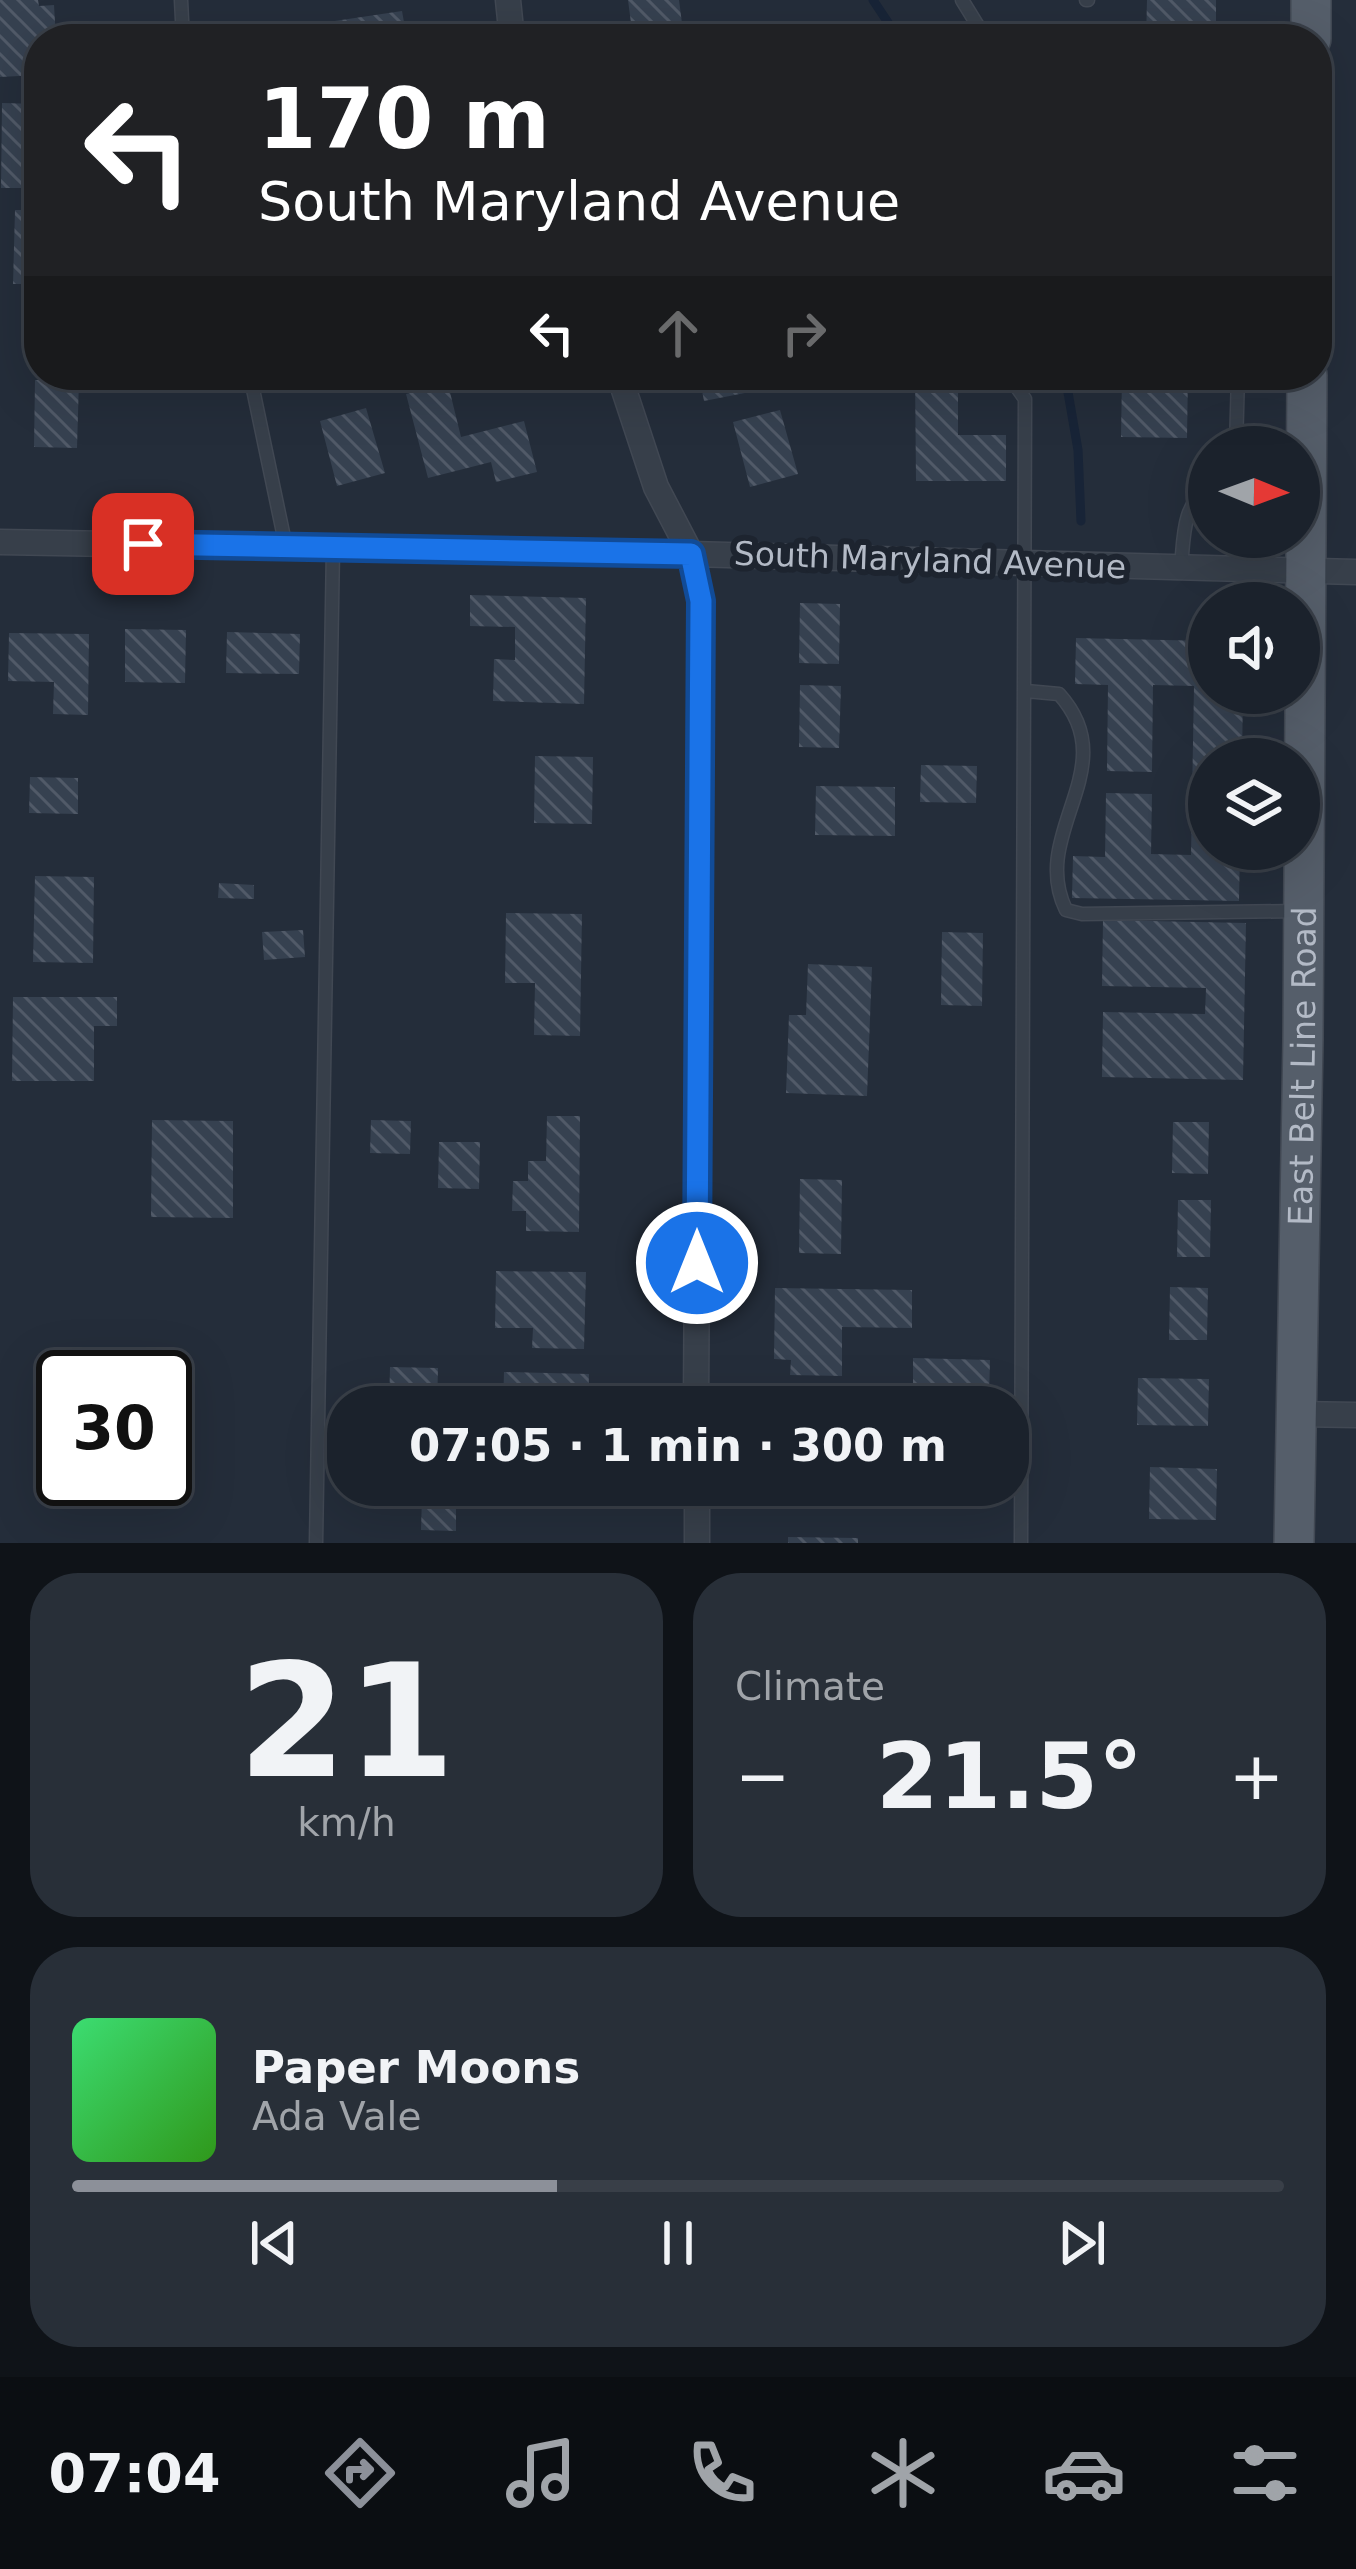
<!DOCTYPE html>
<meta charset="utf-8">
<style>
:root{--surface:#1b222c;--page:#282f38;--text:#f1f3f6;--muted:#a0a4a9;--line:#393f48;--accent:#8c9099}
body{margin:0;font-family:"DejaVu Sans",sans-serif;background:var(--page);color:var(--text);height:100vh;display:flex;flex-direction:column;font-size:45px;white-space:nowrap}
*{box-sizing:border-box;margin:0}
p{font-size:39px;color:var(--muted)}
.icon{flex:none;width:66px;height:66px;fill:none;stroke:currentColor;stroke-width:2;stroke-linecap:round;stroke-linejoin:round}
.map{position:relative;height:1543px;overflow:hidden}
.drawer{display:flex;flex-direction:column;gap:30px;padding:30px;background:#0f1318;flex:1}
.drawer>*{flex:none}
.top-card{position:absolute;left:24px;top:24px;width:1308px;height:366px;border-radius:48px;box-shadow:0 12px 48px #0002,0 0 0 3px var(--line);background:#202124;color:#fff;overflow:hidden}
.needle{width:78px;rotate:91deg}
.controls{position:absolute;left:1188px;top:426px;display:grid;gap:24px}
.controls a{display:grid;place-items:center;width:132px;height:132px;border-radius:50%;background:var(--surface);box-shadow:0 12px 48px #0002,0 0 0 3px var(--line);font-size:60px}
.speed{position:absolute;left:36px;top:1350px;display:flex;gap:24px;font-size:60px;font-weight:700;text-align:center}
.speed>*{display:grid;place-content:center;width:156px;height:156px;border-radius:50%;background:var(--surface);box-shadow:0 12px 48px #0002,0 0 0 3px var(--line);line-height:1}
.speed .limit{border:6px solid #111;border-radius:18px;background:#fff;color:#111}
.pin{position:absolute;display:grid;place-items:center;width:102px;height:102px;color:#fff;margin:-51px;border-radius:24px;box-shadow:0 6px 18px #0006}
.me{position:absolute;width:132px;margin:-66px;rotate:0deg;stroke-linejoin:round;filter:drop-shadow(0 0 9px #0008)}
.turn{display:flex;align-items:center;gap:42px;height:252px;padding:0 36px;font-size:54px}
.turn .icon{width:156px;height:156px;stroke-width:2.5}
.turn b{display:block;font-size:84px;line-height:102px}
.lanes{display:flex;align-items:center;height:114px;padding:0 36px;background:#0003;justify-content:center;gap:60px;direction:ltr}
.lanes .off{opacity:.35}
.big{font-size:90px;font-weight:700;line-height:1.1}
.drawer .tile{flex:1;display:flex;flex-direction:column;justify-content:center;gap:18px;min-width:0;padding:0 42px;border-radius:48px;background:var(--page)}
.drawer .dial{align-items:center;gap:0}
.dial b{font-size:156px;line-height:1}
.song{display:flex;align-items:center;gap:36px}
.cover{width:144px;height:144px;border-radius:18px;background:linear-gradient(135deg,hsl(140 70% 55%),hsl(110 70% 35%))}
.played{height:12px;border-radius:6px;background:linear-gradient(90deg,var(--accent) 40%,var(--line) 40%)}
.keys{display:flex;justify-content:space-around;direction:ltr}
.heat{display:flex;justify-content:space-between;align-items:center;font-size:66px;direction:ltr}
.drawer .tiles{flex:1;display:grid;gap:30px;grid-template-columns:1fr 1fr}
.tile:last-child{grid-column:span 2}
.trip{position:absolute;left:327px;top:1386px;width:702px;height:120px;border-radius:48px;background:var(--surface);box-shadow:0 12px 48px #0002,0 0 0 3px var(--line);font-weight:700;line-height:120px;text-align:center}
.tabs{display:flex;height:192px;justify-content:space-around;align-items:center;background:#0b0e12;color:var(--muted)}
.tabs .icon{width:84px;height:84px}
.tabs .selected{color:var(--accent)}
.tabs b{font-size:54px;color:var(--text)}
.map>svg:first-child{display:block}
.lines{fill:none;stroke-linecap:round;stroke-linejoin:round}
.stream{stroke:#182437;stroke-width:9}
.building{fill:url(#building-back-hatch)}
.service-casing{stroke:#414853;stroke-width:15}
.minor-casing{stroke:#414853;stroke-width:27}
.primary-casing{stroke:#414853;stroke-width:42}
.service{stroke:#373f4a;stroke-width:12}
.minor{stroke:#373f4a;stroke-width:24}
.primary{stroke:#555e6a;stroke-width:39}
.route-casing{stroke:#114b97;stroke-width:30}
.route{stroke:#1a73e8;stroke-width:21}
.labels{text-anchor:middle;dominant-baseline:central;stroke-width:12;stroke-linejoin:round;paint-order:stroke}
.street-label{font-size:33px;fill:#b3bac6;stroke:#1d242f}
</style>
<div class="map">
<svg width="1356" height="1543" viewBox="0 0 1356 1543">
<defs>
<pattern id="building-back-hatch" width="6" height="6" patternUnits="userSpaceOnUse" patternTransform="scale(3)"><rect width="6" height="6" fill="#364150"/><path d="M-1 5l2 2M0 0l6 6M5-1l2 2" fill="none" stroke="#515a68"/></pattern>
</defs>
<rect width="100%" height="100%" fill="#242d3a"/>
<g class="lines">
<path class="stream" d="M873 0 899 39
M1065 375 1078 450 1081 521"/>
</g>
<path class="building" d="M0 0H38L39 6 54 5 56 39H39V75L0 77Z
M628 0H679L684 39H633Z
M1147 0H1216V39H1146Z
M402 11 407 39H330L328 22Z
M2 103 39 104V188H1Z
M15 210H39V284H13Z
M699 375H747L750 392 704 401Z
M915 375H958V435H1006V481H916Z
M1122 375H1188L1187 438 1121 437Z
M35 380H79L77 448 34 447Z
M448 384 461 437 524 421 537 472 496 482 491 462 428 478 406 394Z
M366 408 385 473 337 486 320 421Z
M780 410 798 474 750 487 733 422Z
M470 595 586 598 584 704 493 701 494 659 515 660V627L470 626Z
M800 603 840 604 839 664 799 663Z
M125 629 186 630 185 683 125 682Z
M227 632 300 634 299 674 226 673Z
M9 633 89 634 88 715 53 714 54 682 8 681Z
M1076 638 1209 641V693H1243L1242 759H1209V849H1240L1239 901 1072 898 1073 856 1105 857 1106 793 1152 794 1151 854 1191 855 1194 686 1153 685 1152 772 1107 771 1108 685 1075 684Z
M800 685 841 686 839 748 799 747Z
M535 756 593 757 592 824 534 823Z
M921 765 977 766 976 803 920 802Z
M30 777 78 778V814L29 813Z
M816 786 895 787V836L815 835Z
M35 876 94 877 93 963 33 962Z
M219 883 254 885V899L218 898Z
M506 913 582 914 580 1036 534 1035 535 983H505Z
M1103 920 1246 923 1243 1080 1102 1077 1103 1012 1205 1014 1206 988 1102 986Z
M303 930 305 957 264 960 262 932Z
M942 932 983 933 982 1006 941 1005Z
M808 964 872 967 867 1096 786 1093 789 1015H806Z
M13 997H117V1026H94V1081H12Z
M547 1116H580L579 1232 526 1231V1211H512L513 1181H528V1161H546Z
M152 1120 233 1121V1218L151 1217Z
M371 1120 411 1121 410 1154 370 1153Z
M1173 1122H1209L1208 1174 1172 1173Z
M439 1142H480L479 1189 438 1188Z
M800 1179 842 1180 841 1254 799 1253Z
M1178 1200H1211L1210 1257H1177Z
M496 1271 586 1272 584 1349 532 1348 533 1328H495Z
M1170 1287 1208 1288 1207 1340H1169Z
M775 1288 912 1290V1328L842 1327V1376L790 1375 791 1360 774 1359Z
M913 1358 990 1360 989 1398 913 1397Z
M390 1367 438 1368 437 1407H389Z
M504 1372 589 1374 588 1407H503Z
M1138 1378 1209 1379 1208 1426 1137 1425Z
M1150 1467 1217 1469 1216 1520 1149 1519Z
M791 1485H842V1508L791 1507Z
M422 1496 456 1497V1531L421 1530Z
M788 1537 858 1538V1543H788Z"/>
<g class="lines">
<g class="service-casing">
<path id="service" d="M181 0 183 39
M962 0 986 39
M1086 0H1088
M250 375 286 547
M1008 375 1025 399 1021 1543
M1236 447 1238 375
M1181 567C1184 537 1182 505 1209 487
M1026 691 1059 694C1126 768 1028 832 1066 910L1082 914 1297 911
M316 1543 333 548"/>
</g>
<g class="minor-casing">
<path id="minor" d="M508 0 512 39
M619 375 656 487 691 554 701 601 696 1407
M0 542 691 554 1356 572
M1296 1414 1356 1415
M697 1485V1543"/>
</g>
<g class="primary-casing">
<g id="primary">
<path d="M1311 39V0"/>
<path id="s1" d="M1294 1543 1303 1040 1307 375"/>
</g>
</g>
<use href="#service" class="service"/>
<use href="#minor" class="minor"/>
<use href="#primary" class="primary"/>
</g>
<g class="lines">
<g class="route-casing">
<path id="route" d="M143 544 691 554 701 601 697 1263"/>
</g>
<use href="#route" class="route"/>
</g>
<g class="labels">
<g class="street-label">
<text transform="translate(930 560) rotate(2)">South Maryland Avenue</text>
<text stroke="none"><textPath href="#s1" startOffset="477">East Belt Line Road</textPath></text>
</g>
</g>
</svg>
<div class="controls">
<a><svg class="needle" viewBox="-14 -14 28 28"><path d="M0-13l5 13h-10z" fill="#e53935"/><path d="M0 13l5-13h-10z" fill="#a0a4a9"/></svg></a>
<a><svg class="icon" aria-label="sound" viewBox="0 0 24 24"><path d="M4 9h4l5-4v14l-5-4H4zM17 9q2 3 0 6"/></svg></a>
<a><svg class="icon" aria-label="layers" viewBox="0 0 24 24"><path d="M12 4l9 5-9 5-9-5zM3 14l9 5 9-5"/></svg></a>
</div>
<div class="speed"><div class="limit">30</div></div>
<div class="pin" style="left:143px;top:544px;background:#d93025"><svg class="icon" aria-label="arrive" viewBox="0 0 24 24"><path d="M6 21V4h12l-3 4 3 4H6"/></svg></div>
<svg class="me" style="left:697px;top:1263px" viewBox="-20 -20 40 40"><circle r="17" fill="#1a73e8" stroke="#fff" stroke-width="3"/><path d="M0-11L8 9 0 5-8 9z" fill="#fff"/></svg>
<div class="trip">07:05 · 1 min · 300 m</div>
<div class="top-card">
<div class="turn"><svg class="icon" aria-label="left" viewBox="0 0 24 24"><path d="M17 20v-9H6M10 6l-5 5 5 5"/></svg><div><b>170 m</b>South Maryland Avenue</div></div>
<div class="lanes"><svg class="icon" aria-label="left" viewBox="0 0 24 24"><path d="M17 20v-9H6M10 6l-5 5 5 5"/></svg><svg class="icon off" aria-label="ahead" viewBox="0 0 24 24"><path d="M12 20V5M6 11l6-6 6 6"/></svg><svg class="icon off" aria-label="right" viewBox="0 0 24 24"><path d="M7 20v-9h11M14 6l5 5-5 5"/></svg></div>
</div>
</div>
<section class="drawer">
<div class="tiles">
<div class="tile dial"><b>21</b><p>km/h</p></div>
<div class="tile"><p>Climate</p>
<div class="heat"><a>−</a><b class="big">21.5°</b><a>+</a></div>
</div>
<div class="tile">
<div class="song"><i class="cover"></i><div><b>Paper Moons</b><p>Ada Vale</p></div></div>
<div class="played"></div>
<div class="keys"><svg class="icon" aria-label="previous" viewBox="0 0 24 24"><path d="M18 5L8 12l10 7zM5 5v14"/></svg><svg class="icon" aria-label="pause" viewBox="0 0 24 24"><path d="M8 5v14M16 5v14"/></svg><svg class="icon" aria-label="next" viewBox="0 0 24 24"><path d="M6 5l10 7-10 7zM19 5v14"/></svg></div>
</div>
</div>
</section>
<nav class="tabs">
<b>07:04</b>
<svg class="icon selected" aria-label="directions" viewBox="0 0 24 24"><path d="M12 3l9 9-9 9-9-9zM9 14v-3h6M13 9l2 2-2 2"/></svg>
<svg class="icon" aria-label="music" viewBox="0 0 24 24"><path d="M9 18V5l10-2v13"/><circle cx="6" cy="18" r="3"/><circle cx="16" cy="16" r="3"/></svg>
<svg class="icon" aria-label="phone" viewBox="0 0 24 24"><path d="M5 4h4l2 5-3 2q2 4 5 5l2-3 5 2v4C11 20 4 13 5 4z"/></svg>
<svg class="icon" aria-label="climate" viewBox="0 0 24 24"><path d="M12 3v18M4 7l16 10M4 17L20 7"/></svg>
<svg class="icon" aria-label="car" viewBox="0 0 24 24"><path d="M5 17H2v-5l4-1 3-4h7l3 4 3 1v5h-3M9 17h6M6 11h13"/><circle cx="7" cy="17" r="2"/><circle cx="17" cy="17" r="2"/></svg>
<svg class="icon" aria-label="filters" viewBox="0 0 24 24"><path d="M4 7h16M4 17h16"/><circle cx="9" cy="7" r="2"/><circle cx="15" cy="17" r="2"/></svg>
</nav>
